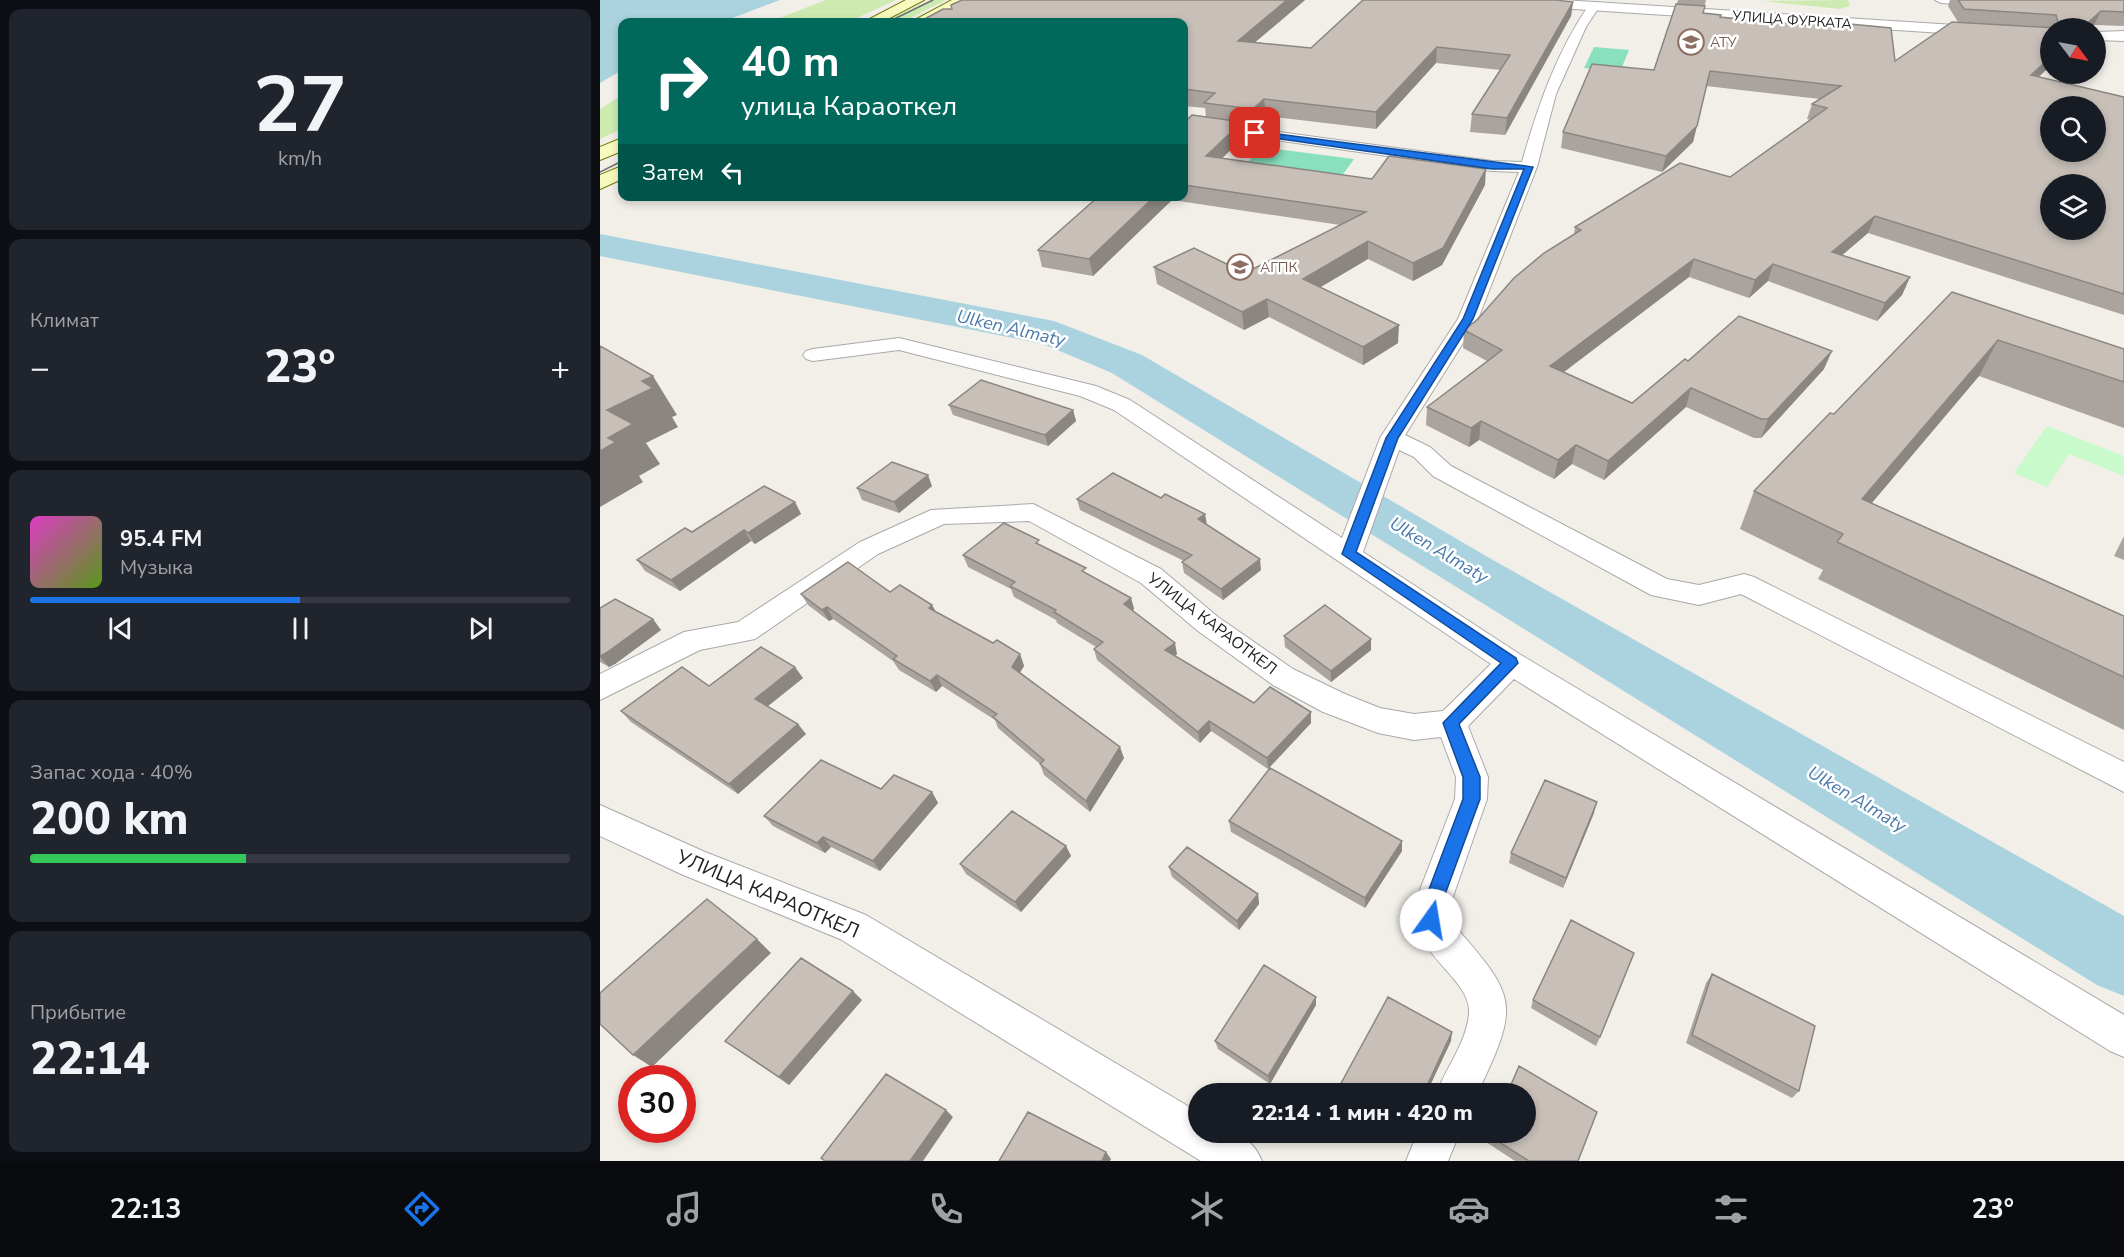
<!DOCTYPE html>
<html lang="ru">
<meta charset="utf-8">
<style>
:root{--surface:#171b24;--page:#20242c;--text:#f1f3f6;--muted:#9ea1a6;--line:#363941;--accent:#1a73e8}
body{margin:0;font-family:"Nunito Sans",sans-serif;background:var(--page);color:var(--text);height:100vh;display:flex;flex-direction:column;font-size:22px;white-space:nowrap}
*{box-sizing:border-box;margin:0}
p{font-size:20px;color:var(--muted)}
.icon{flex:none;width:33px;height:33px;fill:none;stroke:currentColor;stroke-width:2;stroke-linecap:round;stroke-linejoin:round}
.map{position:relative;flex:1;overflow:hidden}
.panel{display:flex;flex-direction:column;gap:9px;padding:9px;background:#0d0f14;width:600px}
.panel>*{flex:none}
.hud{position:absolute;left:18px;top:18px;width:570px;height:183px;border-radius:12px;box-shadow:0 3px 9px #0003;background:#00695c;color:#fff;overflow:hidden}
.needle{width:39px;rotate:122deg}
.buttons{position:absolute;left:1440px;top:18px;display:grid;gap:12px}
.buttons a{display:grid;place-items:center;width:66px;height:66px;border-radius:50%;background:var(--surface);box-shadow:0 3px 9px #0003;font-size:30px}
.speed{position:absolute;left:18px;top:1065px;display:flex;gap:12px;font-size:30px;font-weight:700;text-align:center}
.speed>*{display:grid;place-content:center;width:78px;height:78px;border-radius:50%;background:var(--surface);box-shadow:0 3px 9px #0003;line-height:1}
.speed .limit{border:9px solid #d22;background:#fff;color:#111}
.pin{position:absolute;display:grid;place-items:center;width:51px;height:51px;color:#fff;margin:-26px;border-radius:12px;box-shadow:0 3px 9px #0006}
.me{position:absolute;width:66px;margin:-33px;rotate:13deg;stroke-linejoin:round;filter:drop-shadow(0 0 4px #0008)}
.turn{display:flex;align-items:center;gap:21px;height:126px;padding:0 24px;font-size:27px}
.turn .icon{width:78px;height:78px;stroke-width:2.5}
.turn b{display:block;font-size:42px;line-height:51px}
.then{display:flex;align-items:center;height:57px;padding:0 24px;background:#0003;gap:12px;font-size:22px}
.big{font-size:45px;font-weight:800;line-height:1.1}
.panel .tile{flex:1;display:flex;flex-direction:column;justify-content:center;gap:9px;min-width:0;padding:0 21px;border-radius:12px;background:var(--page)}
.panel .dial{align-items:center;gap:0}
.dial b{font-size:78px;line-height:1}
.song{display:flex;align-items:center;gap:18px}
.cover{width:72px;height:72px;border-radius:9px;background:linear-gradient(135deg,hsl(310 70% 55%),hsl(90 70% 35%))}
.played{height:6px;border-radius:3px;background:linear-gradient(90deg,var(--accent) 50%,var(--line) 50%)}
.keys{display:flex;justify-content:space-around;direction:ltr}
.heat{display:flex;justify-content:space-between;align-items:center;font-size:33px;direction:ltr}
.charge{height:9px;border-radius:4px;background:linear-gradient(90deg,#34c759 40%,var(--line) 0)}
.trip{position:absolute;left:588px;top:1083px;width:348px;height:60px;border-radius:30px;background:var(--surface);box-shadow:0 3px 9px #0003;font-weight:800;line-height:60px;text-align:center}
.tabs{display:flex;height:96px;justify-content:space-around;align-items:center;background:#090b0e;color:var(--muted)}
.tabs .icon{width:42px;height:42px}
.tabs .current{color:var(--accent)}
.tabs b{font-size:27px;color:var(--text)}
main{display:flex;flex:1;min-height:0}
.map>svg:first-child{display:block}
.grass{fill:#cdebb0}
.park{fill:#c8facc}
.pitch{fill:#88e0be}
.water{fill:#aad3df}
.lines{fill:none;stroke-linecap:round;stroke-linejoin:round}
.river{fill:#aad3df;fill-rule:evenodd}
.minor-casing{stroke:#a9a9a9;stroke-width:2}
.tertiary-casing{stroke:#a9a9a9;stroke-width:2}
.secondary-casing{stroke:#707d05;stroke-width:2}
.minor{fill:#fff;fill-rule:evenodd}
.tertiary{fill:#fff;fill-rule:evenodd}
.secondary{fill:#f7fabf;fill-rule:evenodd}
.tram{stroke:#707070;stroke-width:1.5}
.wall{fill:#aba49e}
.shaded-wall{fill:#8b8681}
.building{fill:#c7bfb8;stroke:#8b8681;stroke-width:1.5;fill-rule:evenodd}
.route{fill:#1a73e8;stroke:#114b97;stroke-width:1.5}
.labels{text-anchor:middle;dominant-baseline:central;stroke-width:5;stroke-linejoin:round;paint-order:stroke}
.far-street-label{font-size:14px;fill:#222;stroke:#fff}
.far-education-label{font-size:14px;fill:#785e54;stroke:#fff;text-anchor:start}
.street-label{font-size:16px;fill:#222;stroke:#fff}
.water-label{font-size:18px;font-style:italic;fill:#4a7aab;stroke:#fff}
.near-street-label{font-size:20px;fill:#222;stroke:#fff}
</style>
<main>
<section class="panel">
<div class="tile dial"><b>27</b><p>km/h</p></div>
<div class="tile"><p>Климат</p>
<div class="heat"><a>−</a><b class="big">23°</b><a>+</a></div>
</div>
<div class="tile">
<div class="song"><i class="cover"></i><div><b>95.4 FM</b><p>Музыка</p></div></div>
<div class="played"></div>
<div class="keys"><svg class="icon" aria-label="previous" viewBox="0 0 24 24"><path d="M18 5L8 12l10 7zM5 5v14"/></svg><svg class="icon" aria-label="pause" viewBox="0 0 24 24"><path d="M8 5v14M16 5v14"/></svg><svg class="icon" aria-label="next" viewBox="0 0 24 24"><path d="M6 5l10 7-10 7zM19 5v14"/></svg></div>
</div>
<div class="tile"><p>Запас хода · 40%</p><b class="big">200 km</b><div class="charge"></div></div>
<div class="tile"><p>Прибытие</p><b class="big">22:14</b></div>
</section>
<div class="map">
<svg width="1524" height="1161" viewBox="0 0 1524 1161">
<rect width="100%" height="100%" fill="#f2efe9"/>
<path class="grass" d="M226 0H296L248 22H169Z
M330 0H346L302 22H284Z
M1248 0 1250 6 1240 9 1162 1Z
M22 95V129L0 139V109Z"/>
<path class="park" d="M1447 426 1524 456V476L1469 454 1447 487 1414 473Z"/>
<path class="pitch" d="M994 47 1029 50 1020 72 984 68Z
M661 147 754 159 741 177 646 164Z"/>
<path class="water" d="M0 0H180L122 22H22V70L0 83Z"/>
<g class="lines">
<path class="river" d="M0 234 454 321 542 355 886 556 1524 916V996L1497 985 512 373 443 344 0 256Z"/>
<g class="minor-casing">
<path id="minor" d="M1335 0H1410L1394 6 1341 3Z
M989 5 999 7 986 27 956 94 937 167 878 319 805 435 830 447 851 466 1067 579 1099 585 1144 574 1154 577 1524 762V792L1141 594 1099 605 1051 595 833 476 814 457 799 450 763 552 921 655 1524 1015V1057L1510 1051 914 679 868 726 888 777 887 799 849 908V919C915 996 923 999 877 1094H836C846 1068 868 1040 869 1012 871 979 812 953 813 908L855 799 856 777 841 737 814 740 778 733 723 712 673 685 598 631 541 583 429 521 344 524 278 554 155 639 100 650 0 700V674L84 632 138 622 260 542 331 510 433 504 561 569 618 617 693 669 745 694 780 708 814 714 843 711 891 664 514 410 480 396 299 350 213 361 206 359 203 355 206 351 213 349 299 338 496 386 530 400 742 538 780 438 858 319 919 172 892 171 584 127V119L892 161 922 162C938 106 956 53 989 5Z
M0 805 105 852 266 915 598 1112V1132C628 1132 649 1130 662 1161H601L240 939 81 874 0 836Z
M818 1132H860L848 1161H806Z"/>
</g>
<g class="tertiary-casing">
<path id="tertiary" d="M891 0H963L1450 31V40L898 4Z
M1524 31V41L1496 40V32Z"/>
</g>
<g class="secondary-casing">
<path id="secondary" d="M306 0H324L282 22H264Z
M352 0H370L328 22H311Z
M22 138V151L0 160V147Z
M22 166V179L0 189V175Z"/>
</g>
<use href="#minor" class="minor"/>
<use href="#tertiary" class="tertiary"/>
<use href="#secondary" class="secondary"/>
<path class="tram" d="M288 22 333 0
M0 172 22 161"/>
</g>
<path class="wall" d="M705 0 655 42 711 48 973 2 971 16 905 135 870 132 872 114 900 70 836 63 776 129 666 116 655 126 642 125 643 138 622 158 772 179 885 185 842 265 813 281 768 259 720 287 798 343 763 365 669 317 644 330 557 284 554 267 645 273 740 225 572 200 493 276 442 267 438 250 499 196H584V123L606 117 605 108 584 106V22Z
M1078 0H1106L1103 13 1120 17 1208 25 1209 20 1295 61 1358 22 1348 6 1350 0H1524V26L1494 25 1490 28H1450V66L1439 77 1524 97V315L1268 233 1242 255 1310 277 1302 295 1277 321 1168 281 1149 298 1089 277 963 372 1032 403 1088 361 1224 369 1161 438H1154L1086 407 1004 480 972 464 954 479 879 440 869 447 826 425 827 407 887 361 863 348 864 330 974 234 975 227 1130 177 1210 120 1207 119 1212 104 1220 99 1106 86 1093 142 1062 172 961 148 963 132 1054 70Z
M1352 292 1524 349V428L1379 376 1271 504 1524 616V730L1218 579 1223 570 1140 529 1154 491 1234 414Z
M349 405 473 410 476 421 448 446 353 415Z
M332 486 299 513 262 500 257 488Z
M477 499 607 525 661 570 623 600 584 573 582 562 584 561 480 510Z
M195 502 201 514 155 544 151 541 80 591 45 571 37 560Z
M1524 536V560L1514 556Z
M441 545 487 574 531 598 534 609 532 611 577 654 575 656 654 703 711 712V723L668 769 611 731 600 743 497 660 494 649 496 647 457 623 456 620 414 597 411 589 368 567 363 555Z
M290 592 332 605 336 612 393 643 420 654 424 666 420 673 524 758 490 812 444 775 440 764 398 728 395 720 342 686 336 692 299 670 293 661 233 619 229 621 208 605 201 594Z
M0 608 61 630 15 664 9 667 0 662Z
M684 636 771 639V650L731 682 685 647Z
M203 678 168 706 206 734 138 794 31 722 21 711 109 686Z
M281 789 332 792 338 803 280 871 231 847 225 853 173 826 164 816Z
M994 813 963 888 909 863 911 853Z
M629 821 802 841V851L765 908 631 832Z
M466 846 471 856 421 912 366 874 360 864Z
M569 867 658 894 659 904 639 930 572 877Z
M1112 974 1199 1091 1192 1098 1086 1043 1106 983Z
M716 997V1005L670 1084 618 1049 615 1041Z
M262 1000 189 1085 125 1041Z
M933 1000 1000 1037 996 1046 931 1008Z
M851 1041 826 1094H740L739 1087Z
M889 1132 978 1161H915L886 1142Z"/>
<path class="shaded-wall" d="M687 0H705L639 56 638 41Z
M973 2 971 16 905 135 907 118Z
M1501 11 1494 25 1490 28H1482Z
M837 47 836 63 776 129V112Z
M1450 58V66L1424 90 1431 75Z
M664 99 666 116 655 126 653 109Z
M642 122 643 138 608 172 606 156Z
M1097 126 1093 142 1062 172 1066 156Z
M886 169 885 185 842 265 813 281V263Z
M555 196H571L572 200 493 276 489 259Z
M1275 216 1268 233 1226 269 1232 252Z
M768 241V259L704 297 703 279Z
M1094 259 1089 277 947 385 950 366Z
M1173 264 1168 281 1149 298 1155 280Z
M1310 277 1302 295 1277 321 1285 303Z
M667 299 669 317 644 330 642 312Z
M799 325 798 343 763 365V347Z
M1398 340 1379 376 1243 537 1262 499Z
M1232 351 1224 369 1161 438 1168 419Z
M53 376 77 415 72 417 78 427 46 443 60 464 39 476 43 482 0 507V451L8 438 7 410 42 381Z
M1091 388 1086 407 1004 480 1008 461Z
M473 410 476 421 448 446 445 435Z
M881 421 879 440 869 447 871 428Z
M976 445 972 464 954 479 958 460Z
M328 475 332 486 299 513 294 502Z
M195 502 201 514 155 544 148 533Z
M605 514 607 525 598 519Z
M144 530 151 541 80 591 71 580Z
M660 559 661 570 623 600 621 589Z
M531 598 534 609 527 615 524 604Z
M332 605 338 616 329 608Z
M227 607 233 619 229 621 222 610Z
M53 619 61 630 15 664 9 667 0 657V656Z
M771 639V650L731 682V671Z
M575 643 577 654 568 661 565 650Z
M420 654 424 666 416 678 412 667Z
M195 667 203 678 163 710 155 699Z
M337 675 342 686 336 692 330 681Z
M711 712V723L668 769 667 758Z
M609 721 611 731 600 743 598 732Z
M198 724 206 734 138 794 129 784Z
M520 747 524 758 490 812 486 801Z
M332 792 338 803 280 871 273 861Z
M997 802 994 813 963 888 966 878Z
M223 837 231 847 225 853 217 843Z
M802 841V851L765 908V898Z
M466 846 471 856 421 912 415 902Z
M658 894 659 904 639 930 637 921Z
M157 939 171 953 52 1067 33 1055Z
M253 991 262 1000 189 1085 179 1077Z
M716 997V1005L670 1084 668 1076Z
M852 1032 851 1041 826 1094H823Z
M346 1110 353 1117 323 1161H310Z
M506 1152 511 1159 510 1161H502Z"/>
<path class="building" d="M362 0H687L638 41 711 48 763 0H956L973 2 907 118 872 114 910 55 837 47 776 112 664 99 653 109 604 103 615 93 584 89V22H319L343 9H352L351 5Z
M1358 0H1524V12L1501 11 1482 28H1450V58L1431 75 1524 97V294L1275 216 1232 252 1310 277 1285 303 1173 264 1155 280 1094 259 950 366 1032 403 1085 359 1088 361 1139 316 1232 351 1168 419H1161L1091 388 1008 461 976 445 958 460 881 421 871 428 827 407 902 350 864 330 877 320 914 278 944 253 981 230 975 227 1080 163 1130 177 1227 108 1212 104 1241 86 1110 71 1097 126 1066 156 963 132 992 64 1054 70 1076 4 1105 6 1103 13 1121 15 1120 17 1209 26V20L1291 28 1295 61 1352 22 1456 28 1459 26 1456 15 1364 9ZM1450 106H1496V152H1450ZM1450 184H1496V230H1450Z
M592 115 642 122 606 156 772 179 789 156 886 169 843 248 813 263 768 241 703 279 799 325 763 347 667 299 642 312 554 267 594 248 645 273 766 212 584 185V123Z
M499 196H555L489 259 438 250Z
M1352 292 1524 349V382L1398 340 1262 499 1524 616V677L1237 542 1243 534 1154 491 1230 413 1234 414Z
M0 346 53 376 42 381 53 388 7 410 33 424 8 438 16 442 0 451Z
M381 380 473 410 445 435 349 405Z
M292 462 328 475 294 502 257 488Z
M513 473 561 498 565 494 605 514 598 519 660 559 621 589 582 562 592 555 477 499Z
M164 486 195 502 148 533 144 530 71 580 37 560 85 528 92 532Z
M404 523 439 540 436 543 486 568 482 571 531 598 524 604 575 643 565 650 654 703 670 687 711 712 667 758 609 721 598 732 494 649 503 642 454 612 456 610 410 586 415 582 363 555Z
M248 562 290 592 300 585 332 605 329 608 393 643 397 640 420 654 412 667 520 747 486 801 440 764 444 760 393 717 397 714 337 675 330 681 293 659 297 656 227 607 222 610 201 594Z
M15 599 53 619 6 653 0 656V608Z
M725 605 771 639 731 671 684 636Z
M161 647 195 667 155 699 198 724 129 784 21 711 82 667 109 686Z
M221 760 281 789 294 775 332 792 273 861 223 837 217 843 164 816Z
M670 768 802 841 765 898 629 821Z
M945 780 997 802 966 878 911 853Z
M412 811 466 846 415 902 360 864Z
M587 847 658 894 637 921 569 867Z
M107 899 157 939 33 1055 0 1024V993Z
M971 920 1034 953 1000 1037 933 1000Z
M201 958 253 991 179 1077 125 1041Z
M664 965 716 997 668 1076 615 1041Z
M1112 974 1215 1026 1199 1091 1092 1035Z
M788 997 852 1032 823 1094H749L739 1087Z
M919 1066 997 1112 978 1161H929L888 1135 889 1132H926V1094H907Z
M286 1074 346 1110 310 1161H225L221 1158Z
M428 1112 506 1152 502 1161H399Z"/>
<path class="route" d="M655 131 933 167 873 319 798 438 756 552 916 658 918 663 859 724 880 777V799L840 908 837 926 831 928 825 926 822 908 863 799V777L843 723 901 663 742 554 786 438 863 319 924 169H892L652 135Z"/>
<defs>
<g id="university-ring" transform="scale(1.35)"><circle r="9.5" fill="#fff" stroke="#8d6e63" stroke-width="1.5"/><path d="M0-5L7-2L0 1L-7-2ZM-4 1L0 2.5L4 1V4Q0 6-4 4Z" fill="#8d6e63"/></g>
</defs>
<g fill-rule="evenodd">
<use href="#university-ring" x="1091" y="42"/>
<use href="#university-ring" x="640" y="267"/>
</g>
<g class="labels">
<g class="far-street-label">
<text transform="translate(1192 20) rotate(4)">УЛИЦА ФУРКАТА</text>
</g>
<g class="far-education-label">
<text x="1110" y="42">АТУ</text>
<text x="660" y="267">АГПК</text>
</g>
<g class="street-label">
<text transform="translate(612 624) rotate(37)">УЛИЦА КАРАОТКЕЛ</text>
</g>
<g class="water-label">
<text transform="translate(411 328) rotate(13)">Ulken Almaty</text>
<text transform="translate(839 550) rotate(31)">Ulken Almaty</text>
<text transform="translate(1257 799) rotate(31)">Ulken Almaty</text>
</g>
<g class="near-street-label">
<text transform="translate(168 894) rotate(23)">УЛИЦА КАРАОТКЕЛ</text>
</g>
</g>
</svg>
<div class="buttons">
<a><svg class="needle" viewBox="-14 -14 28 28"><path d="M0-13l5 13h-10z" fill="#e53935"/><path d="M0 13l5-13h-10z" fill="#9ea1a6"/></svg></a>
<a><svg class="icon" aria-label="search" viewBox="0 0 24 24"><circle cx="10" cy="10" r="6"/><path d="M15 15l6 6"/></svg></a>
<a><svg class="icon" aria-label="layers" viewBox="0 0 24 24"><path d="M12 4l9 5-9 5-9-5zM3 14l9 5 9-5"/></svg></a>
</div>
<div class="speed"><div class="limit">30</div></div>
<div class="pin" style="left:655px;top:133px;background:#d93025"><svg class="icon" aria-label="arrive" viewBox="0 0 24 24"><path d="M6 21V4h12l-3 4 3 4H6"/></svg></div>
<svg class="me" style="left:831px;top:920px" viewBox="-20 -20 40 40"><circle r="19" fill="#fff"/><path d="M0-13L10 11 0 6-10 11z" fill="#1a73e8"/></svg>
<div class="trip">22:14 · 1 мин · 420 m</div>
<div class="hud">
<div class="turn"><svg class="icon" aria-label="right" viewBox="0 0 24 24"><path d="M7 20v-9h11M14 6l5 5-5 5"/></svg><div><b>40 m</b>улица Караоткел</div></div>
<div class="then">Затем<svg class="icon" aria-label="left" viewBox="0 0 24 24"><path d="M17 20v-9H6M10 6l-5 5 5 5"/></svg></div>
</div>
</div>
</main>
<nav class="tabs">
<b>22:13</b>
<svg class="icon current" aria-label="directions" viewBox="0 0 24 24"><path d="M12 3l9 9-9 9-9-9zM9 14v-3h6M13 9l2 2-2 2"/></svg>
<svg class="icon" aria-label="music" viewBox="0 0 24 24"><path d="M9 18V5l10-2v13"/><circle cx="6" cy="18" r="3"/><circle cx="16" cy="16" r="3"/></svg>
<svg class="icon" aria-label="phone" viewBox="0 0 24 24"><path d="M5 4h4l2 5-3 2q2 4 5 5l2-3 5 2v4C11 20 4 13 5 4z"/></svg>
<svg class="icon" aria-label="climate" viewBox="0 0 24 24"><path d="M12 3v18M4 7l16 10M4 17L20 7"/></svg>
<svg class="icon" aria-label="car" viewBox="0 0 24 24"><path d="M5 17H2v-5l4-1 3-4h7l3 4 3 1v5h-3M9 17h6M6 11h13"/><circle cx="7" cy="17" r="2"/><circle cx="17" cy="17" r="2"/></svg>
<svg class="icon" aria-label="filters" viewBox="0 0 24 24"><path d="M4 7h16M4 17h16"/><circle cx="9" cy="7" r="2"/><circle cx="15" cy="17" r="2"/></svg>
<b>23°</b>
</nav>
